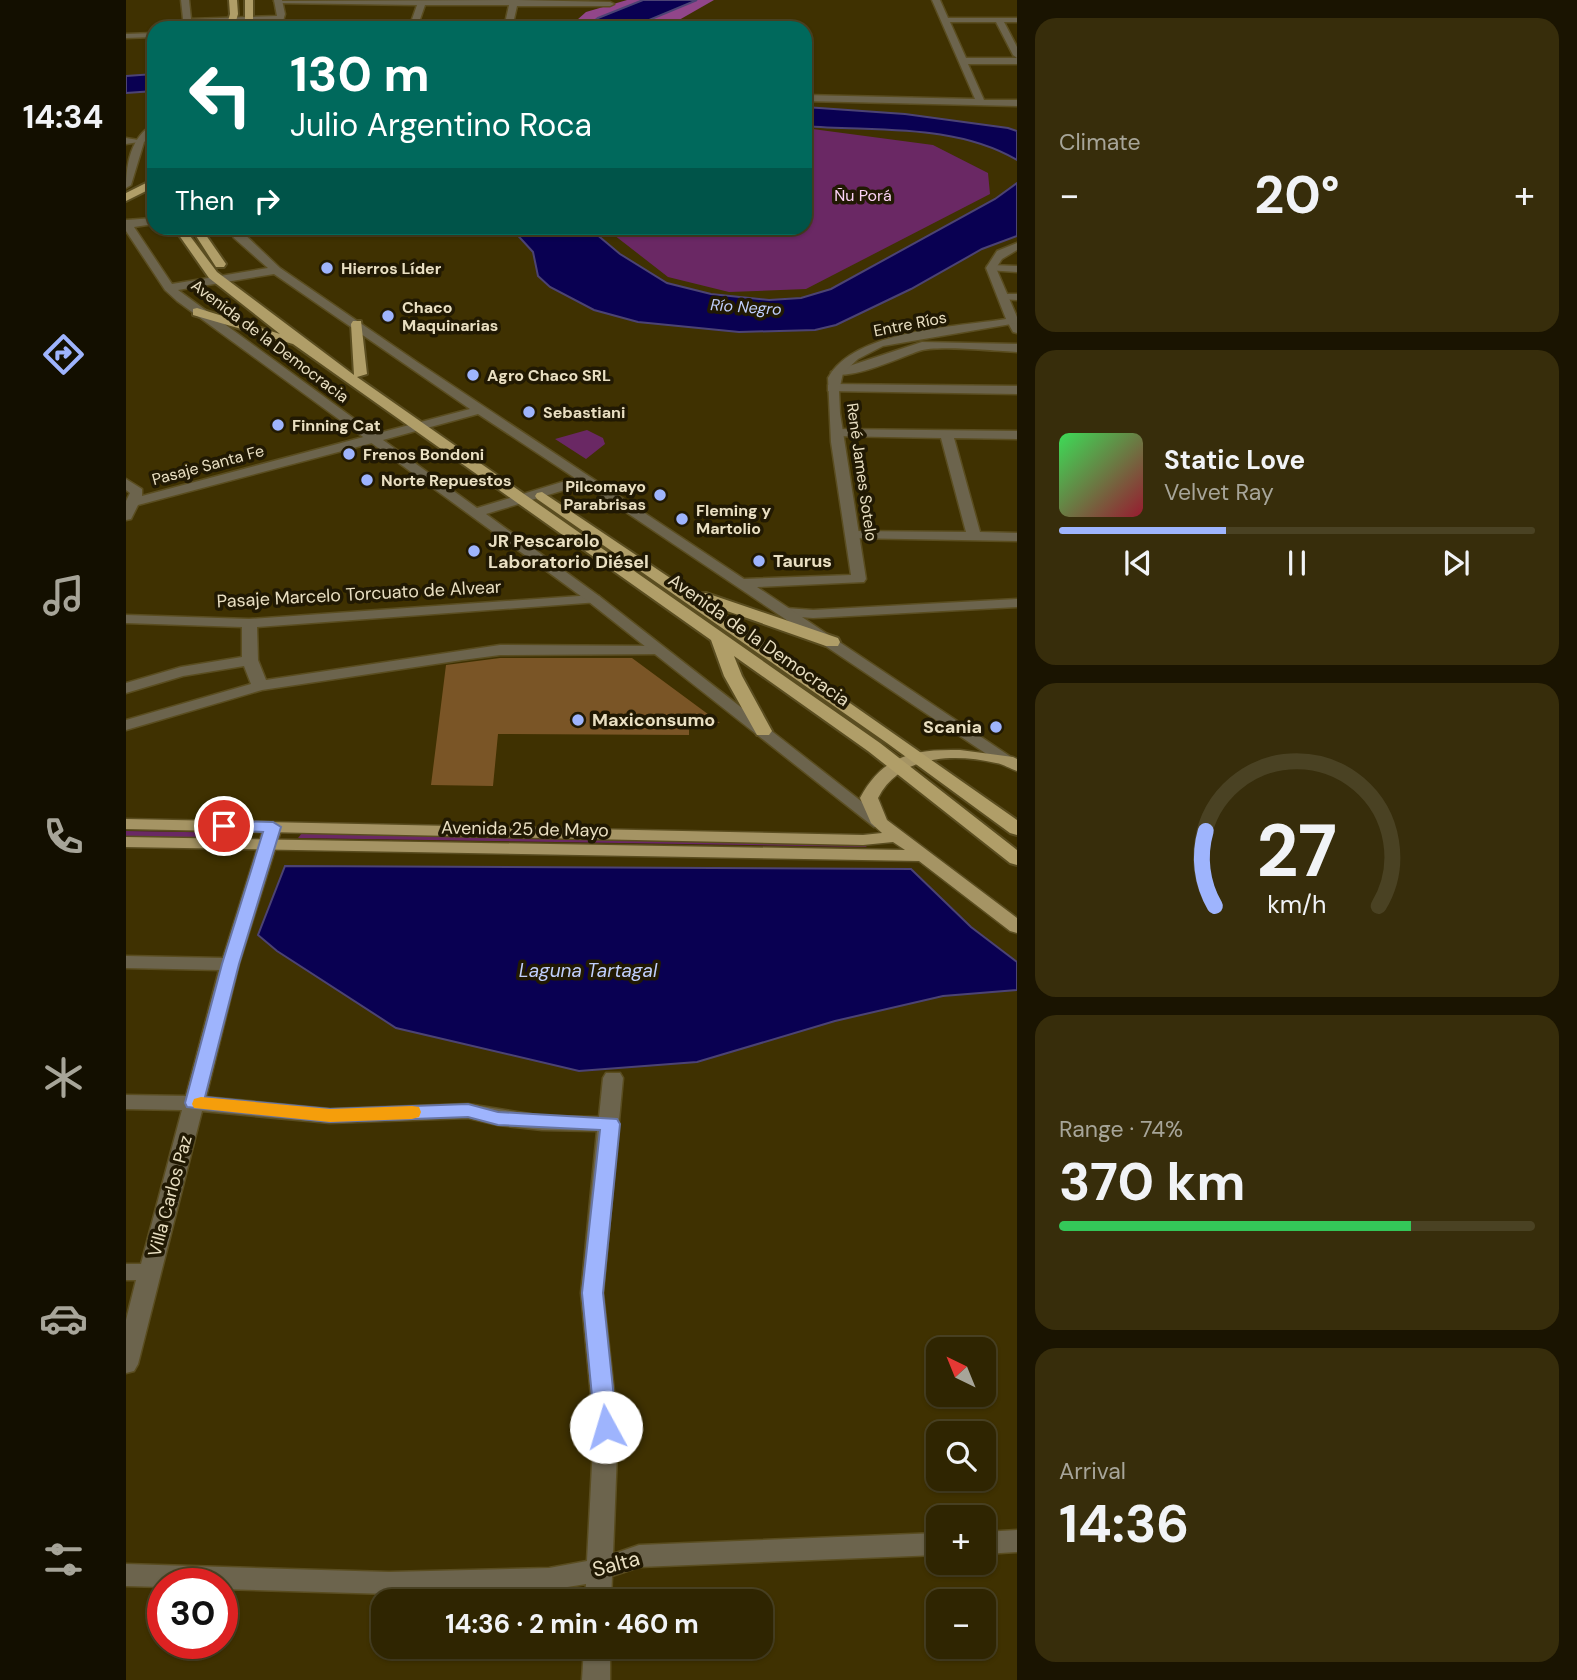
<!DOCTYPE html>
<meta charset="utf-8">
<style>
:root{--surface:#2f2501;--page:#372d0b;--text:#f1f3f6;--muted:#a7a599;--line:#4a4223;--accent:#9eb4fd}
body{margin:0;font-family:"DM Sans",sans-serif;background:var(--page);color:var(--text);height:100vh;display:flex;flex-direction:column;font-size:26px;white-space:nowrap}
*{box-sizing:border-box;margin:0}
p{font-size:23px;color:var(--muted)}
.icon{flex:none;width:38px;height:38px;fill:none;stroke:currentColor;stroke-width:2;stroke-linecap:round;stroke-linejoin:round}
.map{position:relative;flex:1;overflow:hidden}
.panel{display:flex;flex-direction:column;gap:18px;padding:18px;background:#1a1401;width:560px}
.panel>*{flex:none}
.banner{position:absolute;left:21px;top:21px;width:665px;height:214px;border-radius:21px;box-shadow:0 2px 5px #0004,0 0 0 2px var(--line);background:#00695c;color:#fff;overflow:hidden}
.needle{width:46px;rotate:317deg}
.tools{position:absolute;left:800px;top:1337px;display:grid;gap:14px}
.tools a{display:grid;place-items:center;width:70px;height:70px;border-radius:14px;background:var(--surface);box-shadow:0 2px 5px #0004,0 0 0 2px var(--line);font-size:35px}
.speed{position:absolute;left:21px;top:1568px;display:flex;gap:14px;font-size:35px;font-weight:700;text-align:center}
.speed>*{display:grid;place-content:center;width:91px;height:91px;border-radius:50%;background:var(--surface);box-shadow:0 2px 5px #0004,0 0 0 2px var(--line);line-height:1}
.speed .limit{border:10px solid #d22;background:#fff;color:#111}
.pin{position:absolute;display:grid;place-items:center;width:60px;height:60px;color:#fff;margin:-30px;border:4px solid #fff;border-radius:50%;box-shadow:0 2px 7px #0007}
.me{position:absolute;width:77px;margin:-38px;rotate:354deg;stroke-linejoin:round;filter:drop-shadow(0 0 5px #0008)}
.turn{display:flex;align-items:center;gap:24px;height:147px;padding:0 28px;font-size:32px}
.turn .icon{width:91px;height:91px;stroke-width:2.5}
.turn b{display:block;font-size:49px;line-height:60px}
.then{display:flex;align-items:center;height:66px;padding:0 28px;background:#0003;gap:14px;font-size:26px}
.big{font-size:52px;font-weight:700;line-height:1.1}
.panel .card{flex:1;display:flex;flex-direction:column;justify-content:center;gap:10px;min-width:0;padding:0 24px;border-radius:21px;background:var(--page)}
.panel .dial{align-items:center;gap:0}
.dial svg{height:182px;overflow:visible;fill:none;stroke:var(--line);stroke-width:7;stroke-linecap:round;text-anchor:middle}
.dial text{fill:var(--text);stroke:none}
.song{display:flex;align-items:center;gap:21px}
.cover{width:84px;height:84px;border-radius:10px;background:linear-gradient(135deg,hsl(130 70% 55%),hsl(350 70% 35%))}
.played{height:7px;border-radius:4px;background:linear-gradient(90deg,var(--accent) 35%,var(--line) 35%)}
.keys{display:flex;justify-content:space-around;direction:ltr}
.heat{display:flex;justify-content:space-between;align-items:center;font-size:38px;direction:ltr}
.charge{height:10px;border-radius:5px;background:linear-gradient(90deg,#34c759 74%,var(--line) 0)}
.trip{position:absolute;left:245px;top:1589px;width:402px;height:70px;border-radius:21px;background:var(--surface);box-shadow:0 2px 5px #0004,0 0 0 2px var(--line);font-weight:700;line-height:70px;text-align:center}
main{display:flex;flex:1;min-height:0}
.menu{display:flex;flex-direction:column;width:126px;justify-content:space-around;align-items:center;background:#130f00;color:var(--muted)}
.menu .icon{width:49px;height:49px}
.menu .on{color:var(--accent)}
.menu b{font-size:32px;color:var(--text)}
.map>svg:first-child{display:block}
.green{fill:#6a2864}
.forest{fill:#91468a}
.water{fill:#090052;stroke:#4c4374;stroke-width:2}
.building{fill:#7a5526}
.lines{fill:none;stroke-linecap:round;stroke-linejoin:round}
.minor-casing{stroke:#5a4d20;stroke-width:3}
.tertiary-casing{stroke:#5a4d20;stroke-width:3}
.primary-casing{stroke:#5a4d20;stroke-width:3}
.trunk-casing{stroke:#5a4d20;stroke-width:4}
.minor{fill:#6c644d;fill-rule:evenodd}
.tertiary{fill:#6c644d;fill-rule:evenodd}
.primary{fill:#a59464;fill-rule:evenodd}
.trunk{fill:#b09e68;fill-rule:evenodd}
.route{fill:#9eb4fd;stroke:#6775a4;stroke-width:2}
.slow{fill:#f59e0b}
.poi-dot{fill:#9eb4fd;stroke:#211903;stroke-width:2.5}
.labels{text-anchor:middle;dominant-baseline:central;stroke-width:7;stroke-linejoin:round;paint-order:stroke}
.far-park-label{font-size:16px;fill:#fcd3f6;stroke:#211903}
.far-poi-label{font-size:16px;font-weight:bold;fill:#e9dfc2;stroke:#211903;text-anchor:start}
.far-water-label{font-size:16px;font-style:italic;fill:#c0cffd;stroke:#211903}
.far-street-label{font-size:16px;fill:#e9dfc2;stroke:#211903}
.poi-label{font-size:18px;font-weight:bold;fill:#e9dfc2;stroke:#211903;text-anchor:start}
.street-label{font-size:18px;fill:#e9dfc2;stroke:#211903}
.water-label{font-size:19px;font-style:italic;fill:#c0cffd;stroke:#211903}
.near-street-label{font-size:21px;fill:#e9dfc2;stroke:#211903}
</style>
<main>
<nav class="menu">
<b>14:34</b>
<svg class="icon on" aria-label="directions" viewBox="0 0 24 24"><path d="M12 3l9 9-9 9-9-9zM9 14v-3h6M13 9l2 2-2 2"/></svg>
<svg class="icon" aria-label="music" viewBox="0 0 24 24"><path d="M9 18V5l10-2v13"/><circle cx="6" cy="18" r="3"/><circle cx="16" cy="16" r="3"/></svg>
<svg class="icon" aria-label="phone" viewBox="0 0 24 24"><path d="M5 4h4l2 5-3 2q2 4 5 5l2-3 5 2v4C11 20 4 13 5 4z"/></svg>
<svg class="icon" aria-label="climate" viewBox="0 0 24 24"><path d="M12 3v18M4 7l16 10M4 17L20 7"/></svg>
<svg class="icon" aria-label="car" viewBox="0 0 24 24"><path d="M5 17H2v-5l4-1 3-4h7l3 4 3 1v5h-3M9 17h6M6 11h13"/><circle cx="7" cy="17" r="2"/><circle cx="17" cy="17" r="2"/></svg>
<svg class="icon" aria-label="filters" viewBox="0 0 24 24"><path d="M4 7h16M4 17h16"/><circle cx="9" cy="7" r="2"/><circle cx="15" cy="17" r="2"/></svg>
</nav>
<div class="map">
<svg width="891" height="1680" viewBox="0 0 891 1680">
<rect width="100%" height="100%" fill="#3f3101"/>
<path class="green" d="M679 128 807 145 862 173 864 194 680 289 603 292 542 277 479 228H679Z
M461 430 477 438 479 444 460 459 429 439Z
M0 831 115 833 113 840 0 837Z
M176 833 738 845 741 847 172 838Z"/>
<path class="forest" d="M501 0H517L472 18 459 28 442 27 451 24V20L460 12Z
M571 0H588L539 28H504Z"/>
<path class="water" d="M517 0H571L504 28H459L472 18Z
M28 74V91L0 93V76Z
M679 107 779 114 882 128 891 131V160C828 123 749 132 679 126Z
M891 183V236L856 249 785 289 710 325 689 330 613 332 512 322 468 310 424 287 412 276 407 252 385 228H463L494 254 541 283 585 294 643 300 675 298 705 289 869 199Z
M159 866 785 869 845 927 891 962V990L817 996 709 1021 571 1062 453 1071 270 1028 151 951 132 935Z"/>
<path class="building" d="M374 658H506L594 723 563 722V735L372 734 367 786 305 785 320 665Z"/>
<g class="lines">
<g class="minor-casing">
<path id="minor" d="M392 0 484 2 488 4 484 6H391L386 28H378L383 5H299L291 28H283L291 5 152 3 148 1Z
M806 0H814L822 18H891V22H878L891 47V58L887 55 870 22H824L840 58H891V64H842L858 100H891V106L679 101V95L849 99Z
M28 33V37L0 38V34Z
M0 138 19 141 0 144Z
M865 265 891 266V272L861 270V266Z
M878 294H891V300L874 299V295Z
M887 318 891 319V333L887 332 881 321Z
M796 342 891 344V352C869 351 810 345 793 351 775 357 719 383 705 372Z
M706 384 891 386V394L702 391V385Z
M711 429 891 431V439L828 438 854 532 891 533V541L722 538V532L727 531 840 532 815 438 706 436V430Z
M245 435 251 439 250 442 12 505 5 519 0 520V501L4 493 0 490V479L16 489V496Z
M468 595 473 596 475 599 473 602 131 627 132 660 140 680 374 645 534 646 542 651 539 654 374 655 336 660 136 690 0 730V720L125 684 118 666 57 676 0 693V683L55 667 116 657V627L0 623V615L123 619Z
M891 599V607L687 618 660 616 653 612 660 608 687 610Z
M147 822 156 827 113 964 80 1097 204 1109 342 1104 416 1116 473 1117 477 1078 480 1073H494L497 1078 477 1293 492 1427 487 1554 513 1545 812 1533V1555L513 1567 486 1576 485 1601H459L460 1584 423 1590 263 1594 96 1589V1584H37V1587L0 1586V1564L263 1572 423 1568 461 1561 468 1427 455 1293 471 1131 416 1130 372 1125 342 1118 204 1123 76 1111 12 1364 8 1371 0 1373V1320L10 1280H0V1264H15L56 1110 0 1109V1095L60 1096 93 970 0 968V956L97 958 138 827Z
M891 1530V1552L858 1554V1532Z
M458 1647H484V1680H456Z"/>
</g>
<g class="tertiary-casing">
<path id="tertiary" d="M55 0H63L65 19 151 16 148 0H156L159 14 155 28H147L150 21 66 24V28H58Z
M28 124V132L18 142 5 185 0 188C0 164 5 136 28 124Z
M28 218V224L8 227 46 284 142 268 108 238 102 228H112L154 268 291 362 618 579 725 575 705 442 702 378C728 330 830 327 880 319L860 268 871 251 891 243V250L876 259 870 268 891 317V323L757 346 732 359 717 373 713 391 714 413 740 579 738 582 631 587 888 759 880 764 874 763 458 484 360 514 473 596 763 823 760 827H748L463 602 51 301 39 290 0 231V220ZM148 274 344 409 249 434 52 290ZM352 414 449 478 351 508 257 440Z"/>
</g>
<g class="primary-casing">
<path id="primary" d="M834 750 887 757 891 759V771C884 769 878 764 870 763 827 753 774 755 752 798L761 820 891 918V933L884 931 793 861 0 847V837L779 850 767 842 737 845 0 829V819L737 835 756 833 745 823 734 798C757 755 788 749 834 750Z"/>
</g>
<g class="trunk-casing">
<path id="trunk" d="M103 0H111L112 14 108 28H100L104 14Z
M119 0H127V20L123 28H115L119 20Z
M28 179V187L0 201V193Z
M48 228H58L91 272 228 375 225 324 227 321H235L241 374 231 377 754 743 891 850V865L884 863 742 751 608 656 616 676 646 731 643 735H631L598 676 585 640 167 344 67 315V309L71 308 154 334 83 278Z
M65 228H75L100 264 98 267H90Z
M416 492 568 594 580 593 712 638 714 642 712 646H700L584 605 891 820V835L884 833 761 743 411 499 409 496 411 493Z"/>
</g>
<use href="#minor" class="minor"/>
<use href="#tertiary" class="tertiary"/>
<use href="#primary" class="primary"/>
<use href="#trunk" class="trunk"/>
</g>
<path class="route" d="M98 821 147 822 155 827 113 964 79 1097 204 1109 342 1104 372 1112 491 1119 494 1124 477 1293 491 1427 488 1433 480 1436 472 1433 469 1427 456 1293 474 1130 372 1125 342 1117 204 1122 61 1107 59 1103 96 964 137 832 92 830 90 826Z"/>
<path class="slow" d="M75 1097 204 1109 286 1106 293 1107 295 1112 293 1117 286 1119 204 1122 68 1108 66 1104 68 1099Z"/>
<g class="poi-dot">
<circle cx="201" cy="268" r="7"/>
<circle cx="262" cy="316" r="7"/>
<circle cx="347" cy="375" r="7"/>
<circle cx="403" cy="412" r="7"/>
<circle cx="152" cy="425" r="7"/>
<circle cx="223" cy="454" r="7"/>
<circle cx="241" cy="480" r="7"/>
<circle cx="534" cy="495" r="7"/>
<circle cx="556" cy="519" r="7"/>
<circle cx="348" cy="551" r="7"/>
<circle cx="633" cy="561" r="7"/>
<circle cx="452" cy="720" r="7"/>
<circle cx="870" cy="727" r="7"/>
</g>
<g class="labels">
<g class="far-park-label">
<text x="737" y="195">Ñu Porá</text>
</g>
<g class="far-poi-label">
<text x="215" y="268">Hierros Líder</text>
<text x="276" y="307">Chaco<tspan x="276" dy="18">Maquinarias</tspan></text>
<text x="361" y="375">Agro Chaco SRL</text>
<text x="417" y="412">Sebastiani</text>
<text x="166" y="425">Finning Cat</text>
<text x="237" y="454">Frenos Bondoni</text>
<text x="255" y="480">Norte Repuestos</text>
<text x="520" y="486" text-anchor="end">Pilcomayo<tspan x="520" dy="18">Parabrisas</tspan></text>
<text x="570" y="510">Fleming y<tspan x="570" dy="18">Martolio</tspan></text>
</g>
<g class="far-water-label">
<text transform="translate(620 307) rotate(4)">Río Negro</text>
</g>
<g class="far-street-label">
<text transform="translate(784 324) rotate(-11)">Entre Ríos</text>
<text transform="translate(144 341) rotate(37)">Avenida de la Democracia</text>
<text transform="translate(82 465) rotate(-15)">Pasaje Santa Fe</text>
<text transform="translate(736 472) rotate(82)">René James Sotelo</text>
</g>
<g class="poi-label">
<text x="362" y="541">JR Pescarolo<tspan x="362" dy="21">Laboratorio Diésel</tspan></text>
<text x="647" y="561">Taurus</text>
<text x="466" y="720">Maxiconsumo</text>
<text x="856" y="727" text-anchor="end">Scania</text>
</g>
<g class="street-label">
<text transform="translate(233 594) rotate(-3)">Pasaje Marcelo Torcuato de Alvear</text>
<text transform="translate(633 640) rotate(35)">Avenida de la Democracia</text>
<text transform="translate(399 829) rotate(1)">Avenida 25 de Mayo</text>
<text transform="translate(44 1196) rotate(-75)">Villa Carlos Paz</text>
</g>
<g class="water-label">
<text x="462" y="970">Laguna Tartagal</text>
</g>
<g class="near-street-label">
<text transform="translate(490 1564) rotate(-15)">Salta</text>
</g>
</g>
</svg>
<div class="tools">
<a><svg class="needle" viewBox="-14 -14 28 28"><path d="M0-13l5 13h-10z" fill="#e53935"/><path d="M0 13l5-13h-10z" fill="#a7a599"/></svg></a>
<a><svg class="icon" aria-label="search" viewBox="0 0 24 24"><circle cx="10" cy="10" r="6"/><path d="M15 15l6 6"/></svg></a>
<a>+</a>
<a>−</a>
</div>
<div class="speed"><div class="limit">30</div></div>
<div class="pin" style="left:98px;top:826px;background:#d93025"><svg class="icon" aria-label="arrive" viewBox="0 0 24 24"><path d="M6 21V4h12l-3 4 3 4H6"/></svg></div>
<svg class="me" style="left:480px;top:1427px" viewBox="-20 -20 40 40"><circle r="19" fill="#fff"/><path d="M0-13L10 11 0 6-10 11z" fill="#9eb4fd"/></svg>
<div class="trip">14:36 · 2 min · 460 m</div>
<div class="banner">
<div class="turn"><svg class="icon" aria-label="left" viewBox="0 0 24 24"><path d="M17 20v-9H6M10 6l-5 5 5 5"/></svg><div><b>130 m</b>Julio Argentino Roca</div></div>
<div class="then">Then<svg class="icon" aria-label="right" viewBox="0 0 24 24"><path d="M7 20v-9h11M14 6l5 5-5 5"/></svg></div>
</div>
</div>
<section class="panel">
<div class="card"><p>Climate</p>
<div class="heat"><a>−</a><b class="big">20°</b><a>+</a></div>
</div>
<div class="card">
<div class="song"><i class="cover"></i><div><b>Static Love</b><p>Velvet Ray</p></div></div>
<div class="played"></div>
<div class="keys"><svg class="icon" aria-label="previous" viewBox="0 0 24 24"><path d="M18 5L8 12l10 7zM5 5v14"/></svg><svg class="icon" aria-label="pause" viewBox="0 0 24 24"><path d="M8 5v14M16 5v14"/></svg><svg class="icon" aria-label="next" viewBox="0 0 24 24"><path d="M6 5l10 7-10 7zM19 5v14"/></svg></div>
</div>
<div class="card dial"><svg viewBox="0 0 100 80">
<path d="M14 69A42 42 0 1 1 86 69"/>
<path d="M14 69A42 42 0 0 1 10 36" stroke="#9eb4fd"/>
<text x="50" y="56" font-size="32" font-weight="700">27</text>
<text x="50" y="72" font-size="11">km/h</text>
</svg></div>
<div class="card"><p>Range · 74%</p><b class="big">370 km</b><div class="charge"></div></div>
<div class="card"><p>Arrival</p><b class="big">14:36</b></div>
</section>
</main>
